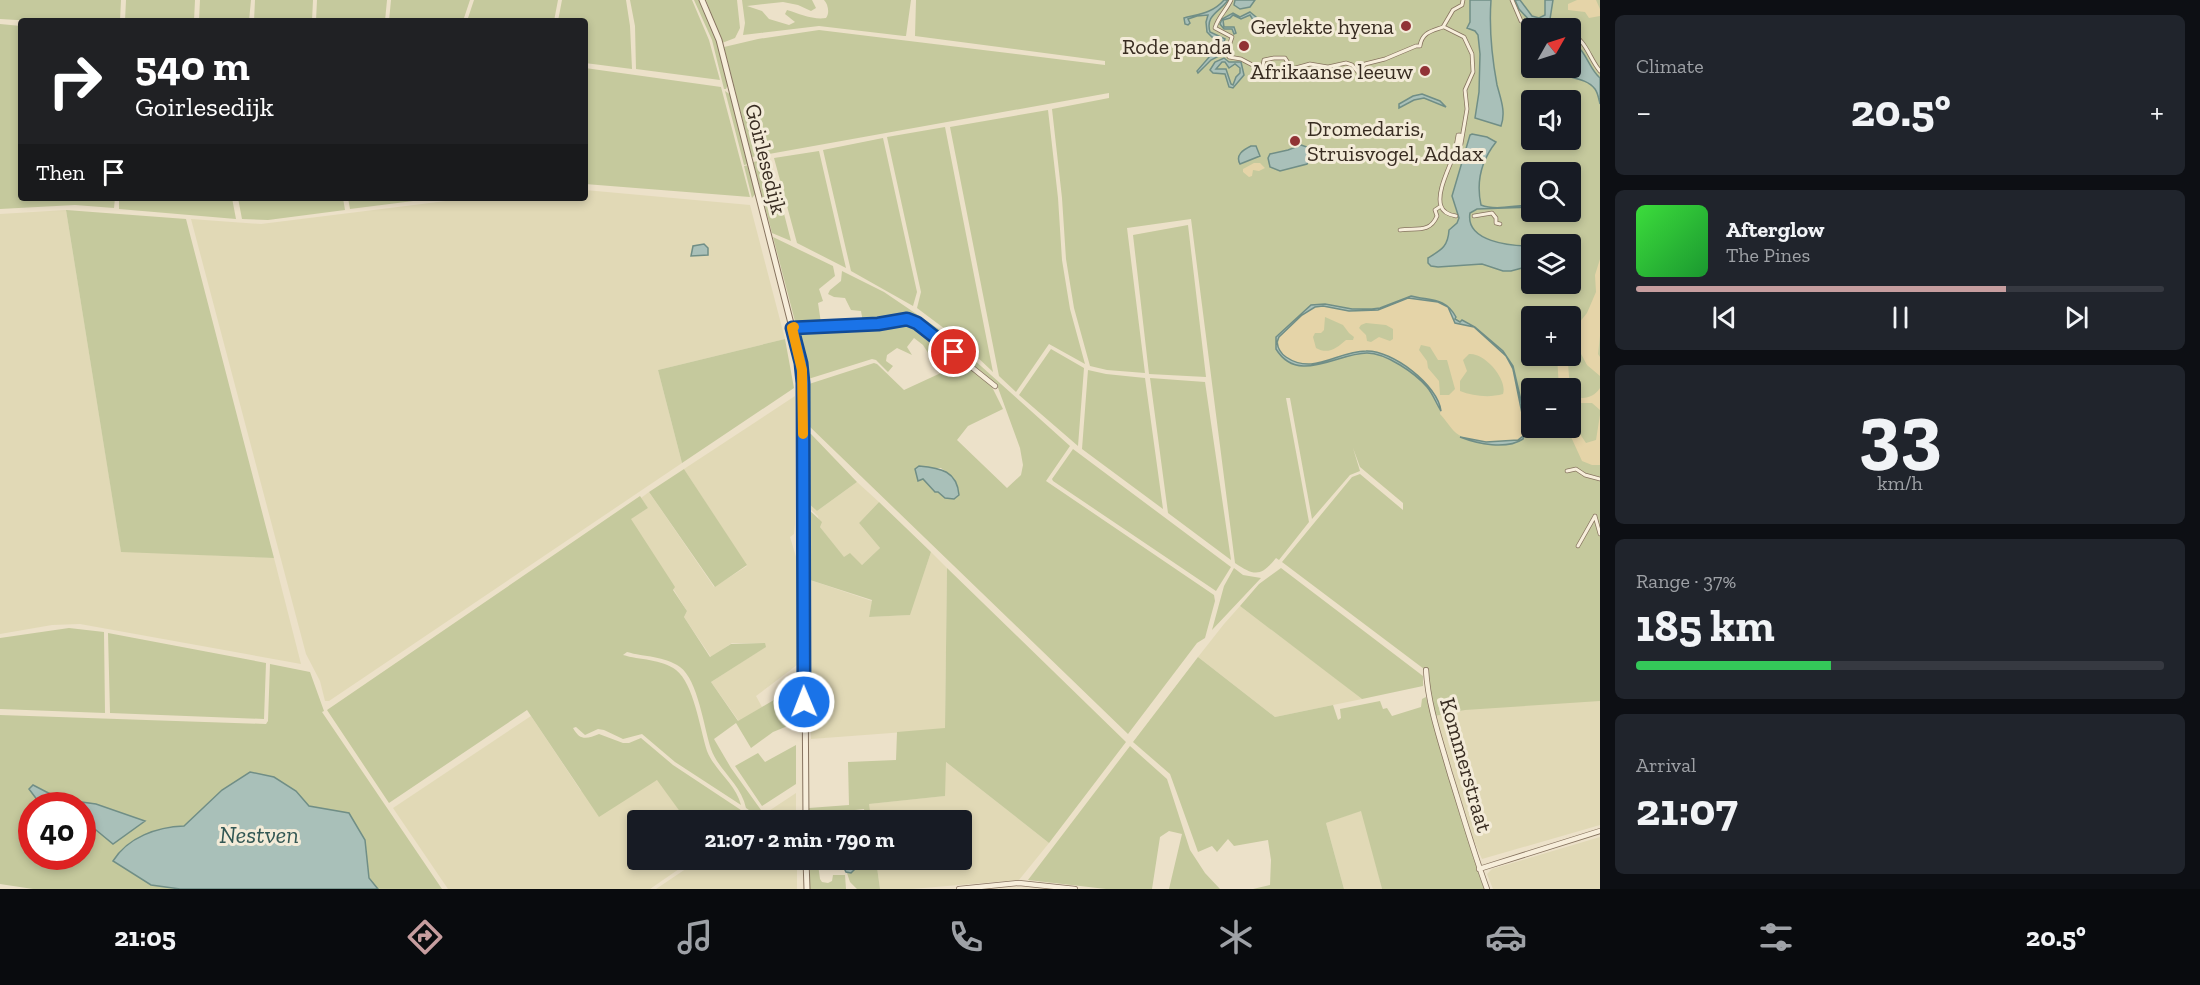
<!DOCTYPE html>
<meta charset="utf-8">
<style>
:root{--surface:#171b24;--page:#20242c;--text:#f1f3f6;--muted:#9ea1a6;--line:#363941;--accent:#c69d9f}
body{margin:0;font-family:"Zilla Slab",serif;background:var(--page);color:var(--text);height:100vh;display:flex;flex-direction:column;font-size:22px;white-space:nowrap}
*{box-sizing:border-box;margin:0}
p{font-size:20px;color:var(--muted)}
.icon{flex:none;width:33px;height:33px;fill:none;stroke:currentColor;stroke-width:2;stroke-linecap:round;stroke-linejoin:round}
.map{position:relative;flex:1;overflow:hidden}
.drawer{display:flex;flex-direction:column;gap:15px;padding:15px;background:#0d0f14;width:600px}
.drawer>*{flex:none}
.hud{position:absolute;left:18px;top:18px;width:570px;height:183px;border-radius:6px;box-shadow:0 3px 9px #0003;background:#202124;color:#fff;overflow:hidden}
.needle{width:39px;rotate:51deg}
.buttons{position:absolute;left:1521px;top:18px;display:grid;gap:12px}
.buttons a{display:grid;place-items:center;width:60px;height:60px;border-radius:6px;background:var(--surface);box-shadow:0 3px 9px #0003;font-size:30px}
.speed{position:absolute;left:18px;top:792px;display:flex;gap:12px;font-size:30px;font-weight:700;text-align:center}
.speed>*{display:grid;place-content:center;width:78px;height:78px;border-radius:50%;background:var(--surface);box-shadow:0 3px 9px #0003;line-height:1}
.speed .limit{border:9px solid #d22;background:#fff;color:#111}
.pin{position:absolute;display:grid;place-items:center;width:51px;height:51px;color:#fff;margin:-26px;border:3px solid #fff;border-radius:50%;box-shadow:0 2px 6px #0007}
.me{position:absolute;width:66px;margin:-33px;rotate:359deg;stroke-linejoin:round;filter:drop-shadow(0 0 4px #0008)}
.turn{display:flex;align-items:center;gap:21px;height:126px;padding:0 18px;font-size:27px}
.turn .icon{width:78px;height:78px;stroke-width:2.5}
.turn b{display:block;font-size:42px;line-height:51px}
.then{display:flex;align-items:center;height:57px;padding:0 18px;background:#0003;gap:12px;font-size:22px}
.big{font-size:45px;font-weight:700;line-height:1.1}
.drawer .tile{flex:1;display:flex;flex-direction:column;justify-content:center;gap:9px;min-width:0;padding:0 21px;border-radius:9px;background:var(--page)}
.drawer .dial{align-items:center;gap:0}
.dial b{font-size:78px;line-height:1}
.song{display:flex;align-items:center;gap:18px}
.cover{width:72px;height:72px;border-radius:9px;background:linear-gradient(135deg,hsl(120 70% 55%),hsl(130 70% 35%))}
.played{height:6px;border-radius:3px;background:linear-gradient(90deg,var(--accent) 70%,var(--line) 70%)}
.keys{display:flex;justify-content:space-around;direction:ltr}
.heat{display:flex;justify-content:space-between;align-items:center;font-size:33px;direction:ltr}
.charge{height:9px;border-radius:4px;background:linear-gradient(90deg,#34c759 37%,var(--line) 0)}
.trip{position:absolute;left:627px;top:810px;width:345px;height:60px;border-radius:6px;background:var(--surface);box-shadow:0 3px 9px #0003;font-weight:700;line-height:60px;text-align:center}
.tab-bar{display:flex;height:96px;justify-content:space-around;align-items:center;background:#090b0e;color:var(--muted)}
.tab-bar .icon{width:42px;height:42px}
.tab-bar .current{color:var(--accent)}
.tab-bar b{font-size:27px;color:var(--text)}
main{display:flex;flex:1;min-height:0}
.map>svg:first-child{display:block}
.farmland{fill:#e1d9b6}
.green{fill:#c5c99d;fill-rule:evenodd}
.sand{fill:#e5d4a8;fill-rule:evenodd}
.water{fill:#a9c0b9;stroke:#708e86;stroke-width:1.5;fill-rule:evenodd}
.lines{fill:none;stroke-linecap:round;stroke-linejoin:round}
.pedestrian-casing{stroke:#86735f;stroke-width:4.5}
.minor-casing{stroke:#86735f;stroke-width:6}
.tertiary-casing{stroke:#86735f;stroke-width:7}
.pedestrian{stroke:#f7eedb;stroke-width:3}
.minor{stroke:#f7eedb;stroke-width:4.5}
.tertiary{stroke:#f7eedb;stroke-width:5}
.route-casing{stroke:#114b97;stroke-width:15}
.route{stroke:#1a73e8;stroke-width:10}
.slow{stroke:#f59e0b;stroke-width:10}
.poi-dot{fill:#913335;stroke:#f3ebd8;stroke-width:2}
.labels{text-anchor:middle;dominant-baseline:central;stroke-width:6;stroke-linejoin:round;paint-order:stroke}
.poi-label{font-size:22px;fill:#382c21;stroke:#f3ebd8;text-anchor:end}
.street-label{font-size:22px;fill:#382c21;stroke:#f3ebd8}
.water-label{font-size:24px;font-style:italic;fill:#325754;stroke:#f3ebd8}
</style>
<main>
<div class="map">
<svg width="1600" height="889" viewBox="0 0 1600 889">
<rect width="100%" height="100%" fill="#ece1c9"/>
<path class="farmland" d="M585 190 750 205 785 339 658 370 682 463 329 701H325L320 681 306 654 191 219 261 224 470 198H585Z
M66 210 121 551 274 558 301 664 80 624 52 625 0 634V214Z
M795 396V524L794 534 790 537 796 557 797 665 756 696 762 707 736 723 738 720 711 682 765 647V643H732L711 657 684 617 687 611 630 519 648 508 641 498 649 492 714 587 747 566 684 469Z
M857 482 879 502 859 523 880 548 862 565 844 558 820 527 818 516 810 509V504L817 511Z
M931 552 947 568 945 729 811 739 810 580 872 601 869 617 909 615Z
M1240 606 1326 671 1362 699 1275 717 1198 657 1224 624Z
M1600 694V825L1482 859 1473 839 1435 716 1530 696Z
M531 716 581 791 658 780 686 820H638V860H692L650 889H448L393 808Z
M946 762 1049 843 1019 880 912 889H880L876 860H962V820H871L868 804 944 796Z
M796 793V820H755Z
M1362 810 1382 889H1344L1326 823Z
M1600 837V889H1493L1487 874 1492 869Z
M699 860H797V889H656Z"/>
<path class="green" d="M0 0H121L120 21H34L0 19Z
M126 0H195L194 21H125Z
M200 0H251L249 21H199Z
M255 0H313L312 21H254Z
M317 0H387L385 21H316Z
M391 0H470L463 21H389Z
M474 0H558L554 21H467Z
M562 0H626L630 26 632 69 585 63V21H558Z
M630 0H692L709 40 720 80 636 69 635 26Z
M694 0H700L716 38 728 85 726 89H724L712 40Z
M706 0H737L740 28 735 38 722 43Z
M742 0H812L816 8 811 11 798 5 783 2 747 6 762 11 769 19 789 25 795 22 785 14 787 10C800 14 813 20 826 18 830 13 828 4 824 0H911L906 36H904L819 26 743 35 745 23Z
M916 0H1600V701L1465 710 1435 716 1424 669 1282 562 1352 477 1360 474 1403 510V503L1360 467 1353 448 1360 471 1350 475 1312 519 1290 398H1286L1309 522 1279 560 1276 558C1261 577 1254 576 1235 563L1191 219 1127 228 1145 373 1107 370 1090 366 1074 308 1066 259 1062 198 1052 109 1109 98V93L752 157 724 47 758 39 819 30 1105 65V61L915 36ZM1532 28H1570V68H1532ZM1532 100H1570V140H1532ZM1532 172H1570V212H1532ZM1532 244H1570V284H1532ZM1532 316H1570V356H1532ZM1532 388H1570V428H1532Z
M0 24 21 26V198H115L114 208 75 205 0 209Z
M585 68 721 87 750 197 585 184Z
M725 91 731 95 749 164 744 165Z
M1048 110 1058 198 1062 260 1070 309 1085 364 1049 344 1016 392 999 376 950 127Z
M945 127 993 372 957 338 917 308 921 292 887 137Z
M883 138 917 292 913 306 851 271 823 150Z
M819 151 846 268 797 243 774 158Z
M770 159 791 241 772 233 753 162Z
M749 165 756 193 752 198 744 166Z
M119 198H232L236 219 119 209Z
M238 198H343L345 210 268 220 242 219Z
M348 198H437L350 209Z
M66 210 186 219 274 558 121 552Z
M1188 225 1206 377 1149 374 1133 235Z
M773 237 833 266 835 276 819 289 823 301 818 303 821 323 796 325Z
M842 271 884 292 943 332 1070 446 1046 481 1214 595 1215 601 1205 638 1197 643 1128 734 808 425 809 384 874 363 877 364 904 390 943 372 935 363 948 350 992 387 1003 409 968 426 957 440 1007 488 1021 475 1023 465 1020 448 997 385 938 335 912 315 863 322 861 311 851 310 845 298 834 297 828 294 830 290 841 281ZM941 468C952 476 958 481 959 495L954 499 945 498 938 492H935L915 469Z
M902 321H912L944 346 932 359 923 345 914 338 907 347 912 355 897 348 887 355 886 361 893 366 888 372 876 360 872 359 805 380V366L797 332 799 330Z
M785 339 794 388 682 463 658 370Z
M1051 349 1084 368 1078 446 1019 395Z
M1088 370 1106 374 1145 378 1163 509 1082 449Z
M1150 378 1205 382 1231 560 1168 513Z
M806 433 811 434 857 482 817 511 807 502Z
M1073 449 1231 567 1216 591 1053 481 1052 479Z
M684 469 747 565 715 587 649 492Z
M640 496 648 508 631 519 675 587 673 590 687 611 684 617 710 657 731 644 765 643 766 647 711 682 738 721 796 687 795 723 773 732 751 748 736 723 714 739 731 768 761 810 755 814 746 808C741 784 719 771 711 749 704 728 698 680 680 667 665 656 644 657 627 652L623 655C639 660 662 659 676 670 694 684 700 729 707 751 715 771 736 784 741 805L675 762 642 734 623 739 604 730 598 729 585 735 576 727 573 728C580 741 587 739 599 734L623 743H629L641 738 673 765 753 818 749 820H686L657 780 599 817 527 710 389 803 327 710Z
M879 502 931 552 910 615 869 617 872 600 810 580 808 509 822 522 820 527 844 557 850 553 862 565 880 548 859 523Z
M947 568 1126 742 1049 843 946 762 945 796 869 804 871 820H866L864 809 837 812 835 815H817V820H809V808L849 805 848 762 896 760 897 732 945 728Z
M1234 568 1243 575 1261 578 1212 630 1224 586Z
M1281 568 1423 676V686L1362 699 1240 606 1259 584Z
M69 628 104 632 105 713 0 709V638Z
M108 633 266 663 264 719 110 713Z
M1198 657 1275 717 1333 705 1338 720 1341 718 1340 709 1380 701 1383 709 1387 708 1392 716 1421 707 1422 699 1426 697 1461 818 1484 889H1382L1361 811 1326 823 1344 889H1253L1270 885 1271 860 1268 840 1234 846 1228 839 1217 852 1212 846 1198 852 1170 774 1133 742Z
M270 664 310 672 324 711 322 712 442 889H378L369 878 365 840 349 813 309 806 296 791 222 790 184 826 168 827 113 860 151 885 180 889H33L0 884V715L266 724 268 721ZM33 785 61 799 106 808 107 837 96 830 85 833 83 830 82 856H32V806L41 805 29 789Z
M796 745V784L762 806 735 766 758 753 765 762Z
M1130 746 1167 779 1190 850 1205 873 1220 889H1169L1182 834 1169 831 1160 837 1152 889H1106L1028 880Z
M810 860 818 864 820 879 822 882 828 883 832 881 833 875H845L846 889H810Z
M856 860H876L880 889H857L850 882 847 873H851L857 863Z"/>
<path class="sand" d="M1577 0H1596L1600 9V16L1589 18 1585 12 1568 10V4Z
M1254 163H1260L1265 168 1259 171 1253 170 1252 176 1249 177 1243 172V169Z
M1600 259V336L1598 354 1600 357V376L1587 365 1580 352 1578 351 1568 364 1570 388H1559L1557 356H1570L1571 333 1587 313 1596 292 1595 275Z
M1408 298 1437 302 1448 307 1454 321 1474 327 1502 352 1510 363 1516 381 1525 428 1522 438C1510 445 1469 442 1459 435 1452 431 1446 420 1440 414 1444 388 1393 353 1369 351 1339 349 1302 385 1278 348L1279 337C1291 328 1299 313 1314 307 1325 302 1338 310 1350 311 1371 312 1389 307 1408 298ZM1325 317 1343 325 1349 333 1354 337 1353 340H1346C1337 348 1328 355 1316 348L1313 337 1315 333H1321L1324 330ZM1366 323 1386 325 1393 329V339L1390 341 1379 337 1371 342 1367 341 1366 335 1359 328 1361 325ZM1421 345 1430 347 1438 360H1447L1455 389 1449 395H1440L1439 381 1428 368 1427 361 1419 350ZM1469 354C1484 352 1508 379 1503 394 1489 398 1473 396 1460 391V381L1467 371 1463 360Z
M1600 388V410L1592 403H1579L1572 405 1580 417V434L1586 443 1596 440 1600 415V465H1592L1582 461 1567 428H1570L1571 391 1572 396C1584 400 1593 398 1600 388Z"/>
<path class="water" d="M1224 0H1228C1220 12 1205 15 1210 32L1225 39 1219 56 1211 60 1198 73 1197 71 1210 56 1219 51 1222 41 1212 37 1207 32 1206 22 1208 15 1197 16 1188 19 1190 23 1188 25 1185 24 1184 18C1199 14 1213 13 1224 0Z
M1235 0H1255L1250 7 1240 9 1234 5Z
M1470 0H1491C1489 28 1492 58 1497 85 1501 100 1506 112 1501 126L1475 118 1479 92 1480 54 1478 35 1475 31 1467 28 1470 22Z
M1515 0H1520L1532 16 1539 18 1545 15V0H1553L1550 19 1540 25 1532 23 1519 9Z
M1250 12 1256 17 1261 33 1250 15 1241 19 1233 15 1230 18 1223 20 1224 27H1234L1236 33 1234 34 1232 29H1224L1220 24 1222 19 1233 13 1240 17Z
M1571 43C1586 48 1588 68 1600 78V104C1599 100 1598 93 1595 89 1587 78 1569 78 1558 73L1557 68H1570L1571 64H1576L1575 57 1571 56Z
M1224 58 1229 62H1241L1244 75 1233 88 1229 87 1225 74 1213 73 1210 70 1215 62ZM1222 62H1225L1229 68 1235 64 1240 68V73L1236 77 1233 85 1231 84 1226 69H1216Z
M1422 94 1440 101 1446 107 1424 98 1414 100 1399 108V104L1413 96Z
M1472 134 1487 137 1496 142C1481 161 1476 182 1481 205 1496 211 1515 205 1531 205L1532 207 1477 209 1470 213C1465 242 1511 246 1531 246V270L1522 268 1511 271H1503L1482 264 1438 267 1431 266 1428 263V258C1441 250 1448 247 1449 230L1457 223 1459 218 1452 196 1470 135Z
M1301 145 1307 147 1310 157 1307 164 1280 171 1270 167 1268 158 1270 154 1288 150Z
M1251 146H1256L1260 156 1240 164C1235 155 1243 150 1251 146Z
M704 244 708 248V255L691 256 693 246Z
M1411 296C1431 301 1445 297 1456 317L1455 319 1460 322 1462 320 1475 327 1503 351 1513 366 1527 426 1523 439C1506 450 1478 444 1460 437L1486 442 1518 440 1523 436 1525 428 1513 369 1506 356 1474 327 1455 323 1448 307 1438 302 1408 298 1378 310 1349 311 1323 306 1315 307 1302 315 1279 337 1277 342C1278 349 1280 353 1286 357 1314 376 1337 351 1366 351 1392 350 1438 385 1441 411 1436 403 1433 394 1427 387 1415 373 1386 353 1367 353 1337 353 1298 385 1276 349V337L1311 305 1325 304 1352 309H1372L1380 308Z
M919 466C941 468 957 471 959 495L954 499 945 498 938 492H935L923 479 918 481 915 469Z
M250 772 274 777 296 791 309 806 349 813 365 840 369 878 378 889H180L151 885 113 861C128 837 157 827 184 826L222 790Z
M33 785 60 799 96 804 145 821 113 844 96 830 85 833 83 830 82 806 41 805 29 789Z
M846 860H856L857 867 851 873 846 872 844 868Z"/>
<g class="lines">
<g class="pedestrian-casing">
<path id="pedestrian" d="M1231 0C1226 11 1218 17 1215 28L1232 37 1227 52 1229 57 1241 59 1262 70 1264 60 1274 58H1285L1292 69 1310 64 1328 67 1346 63 1352 65 1358 72 1365 64 1385 59 1416 46H1420C1422 32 1432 31 1443 27L1453 10 1462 5 1463 0
M1512 0 1521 21 1538 28
M1444 27 1464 37 1472 54 1473 72 1465 90 1467 109 1461 144H1459L1460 135H1458C1457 141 1456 148 1454 154 1450 167 1436 192 1441 206 1443 213 1450 215 1456 216
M1570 34C1586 39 1589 58 1600 71
M1474 216 1492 213 1496 218V223L1500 224
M1400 230C1417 228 1430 233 1437 216L1435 210 1441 206
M1567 471 1576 469 1585 475 1600 479
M1595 516 1600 534
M1578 546 1595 516"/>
</g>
<g class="minor-casing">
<path id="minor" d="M792 328 878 324 907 319 913 320 995 386
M1426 670C1428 705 1440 739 1450 774 1462 812 1473 851 1487 889
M1479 869 1600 831
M959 889 1019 883 1075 889"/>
</g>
<g class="tertiary-casing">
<path id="tertiary" d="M702 0 719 40 801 363 803 383 806 820
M806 860 807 889"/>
</g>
<use href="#pedestrian" class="pedestrian"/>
<use href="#minor" class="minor"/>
<use href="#tertiary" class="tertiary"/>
</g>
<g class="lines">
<g class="route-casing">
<path id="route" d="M804 702 803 383 801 363 792 328 878 324 907 319 917 323 954 352"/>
</g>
<use href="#route" class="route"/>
<path class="slow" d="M794 327 792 328 802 370 803 434"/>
</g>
<g class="poi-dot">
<circle cx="1406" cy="26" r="6"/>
<circle cx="1244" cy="46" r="6"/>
<circle cx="1425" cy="71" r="6"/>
<circle cx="1295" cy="141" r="6"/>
</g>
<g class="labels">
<g class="poi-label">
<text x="1394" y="26">Gevlekte hyena</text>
<text x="1232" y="46">Rode panda</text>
<text x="1413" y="71">Afrikaanse leeuw</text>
<text x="1307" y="128" text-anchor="start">Dromedaris,<tspan x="1307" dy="25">Struisvogel, Addax</tspan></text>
</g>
<g class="street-label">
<text transform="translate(766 159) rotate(76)">Goirlesedijk</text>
<text transform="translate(1466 765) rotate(74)">Kommerstraat</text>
</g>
<g class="water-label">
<text x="259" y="834">Nestven</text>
</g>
</g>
</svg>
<div class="buttons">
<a><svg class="needle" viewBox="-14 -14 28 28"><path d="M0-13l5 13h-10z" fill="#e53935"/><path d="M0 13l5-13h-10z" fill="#9ea1a6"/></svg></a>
<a><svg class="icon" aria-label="sound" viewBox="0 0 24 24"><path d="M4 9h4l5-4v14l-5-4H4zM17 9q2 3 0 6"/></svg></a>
<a><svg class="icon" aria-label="search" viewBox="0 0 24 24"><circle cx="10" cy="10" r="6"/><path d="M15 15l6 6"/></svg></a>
<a><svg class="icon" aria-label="layers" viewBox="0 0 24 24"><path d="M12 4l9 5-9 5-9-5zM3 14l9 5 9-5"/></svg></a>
<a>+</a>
<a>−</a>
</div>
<div class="speed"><div class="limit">40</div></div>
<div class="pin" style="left:954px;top:352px;background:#d93025"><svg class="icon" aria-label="arrive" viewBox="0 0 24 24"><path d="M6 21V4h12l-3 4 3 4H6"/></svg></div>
<svg class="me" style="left:804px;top:702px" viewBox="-20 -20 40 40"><circle r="17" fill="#1a73e8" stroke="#fff" stroke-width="3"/><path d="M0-11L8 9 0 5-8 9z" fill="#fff"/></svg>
<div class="trip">21:07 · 2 min · 790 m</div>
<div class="hud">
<div class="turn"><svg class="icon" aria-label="right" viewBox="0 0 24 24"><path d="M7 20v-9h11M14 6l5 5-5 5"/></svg><div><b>540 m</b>Goirlesedijk</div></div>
<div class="then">Then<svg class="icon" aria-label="arrive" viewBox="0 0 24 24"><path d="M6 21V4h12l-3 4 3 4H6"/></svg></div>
</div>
</div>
<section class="drawer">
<div class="tile"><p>Climate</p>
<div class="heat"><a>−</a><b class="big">20.5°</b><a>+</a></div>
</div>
<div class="tile">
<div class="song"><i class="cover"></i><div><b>Afterglow</b><p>The Pines</p></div></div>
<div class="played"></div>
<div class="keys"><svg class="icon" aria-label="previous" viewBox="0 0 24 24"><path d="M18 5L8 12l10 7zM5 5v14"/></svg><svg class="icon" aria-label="pause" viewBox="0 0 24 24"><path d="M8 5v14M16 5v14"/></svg><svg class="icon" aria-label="next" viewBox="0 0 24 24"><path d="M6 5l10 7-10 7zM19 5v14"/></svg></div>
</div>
<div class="tile dial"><b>33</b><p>km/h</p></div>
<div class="tile"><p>Range · 37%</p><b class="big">185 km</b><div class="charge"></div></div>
<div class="tile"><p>Arrival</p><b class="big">21:07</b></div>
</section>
</main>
<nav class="tab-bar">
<b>21:05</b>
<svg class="icon current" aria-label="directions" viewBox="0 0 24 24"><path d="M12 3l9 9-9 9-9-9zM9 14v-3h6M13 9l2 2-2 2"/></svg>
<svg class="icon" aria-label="music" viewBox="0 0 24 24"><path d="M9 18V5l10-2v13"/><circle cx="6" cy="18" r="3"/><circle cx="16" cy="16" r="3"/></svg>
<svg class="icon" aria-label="phone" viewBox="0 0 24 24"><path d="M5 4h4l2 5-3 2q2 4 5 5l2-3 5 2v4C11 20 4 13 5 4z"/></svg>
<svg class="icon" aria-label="climate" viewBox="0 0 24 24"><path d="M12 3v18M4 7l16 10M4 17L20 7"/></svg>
<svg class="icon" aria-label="car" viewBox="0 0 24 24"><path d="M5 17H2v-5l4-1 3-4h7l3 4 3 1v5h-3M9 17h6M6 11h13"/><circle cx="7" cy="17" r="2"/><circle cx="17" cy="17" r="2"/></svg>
<svg class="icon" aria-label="filters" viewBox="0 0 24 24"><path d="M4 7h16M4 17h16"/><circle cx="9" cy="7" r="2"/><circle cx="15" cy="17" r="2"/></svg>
<b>20.5°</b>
</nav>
